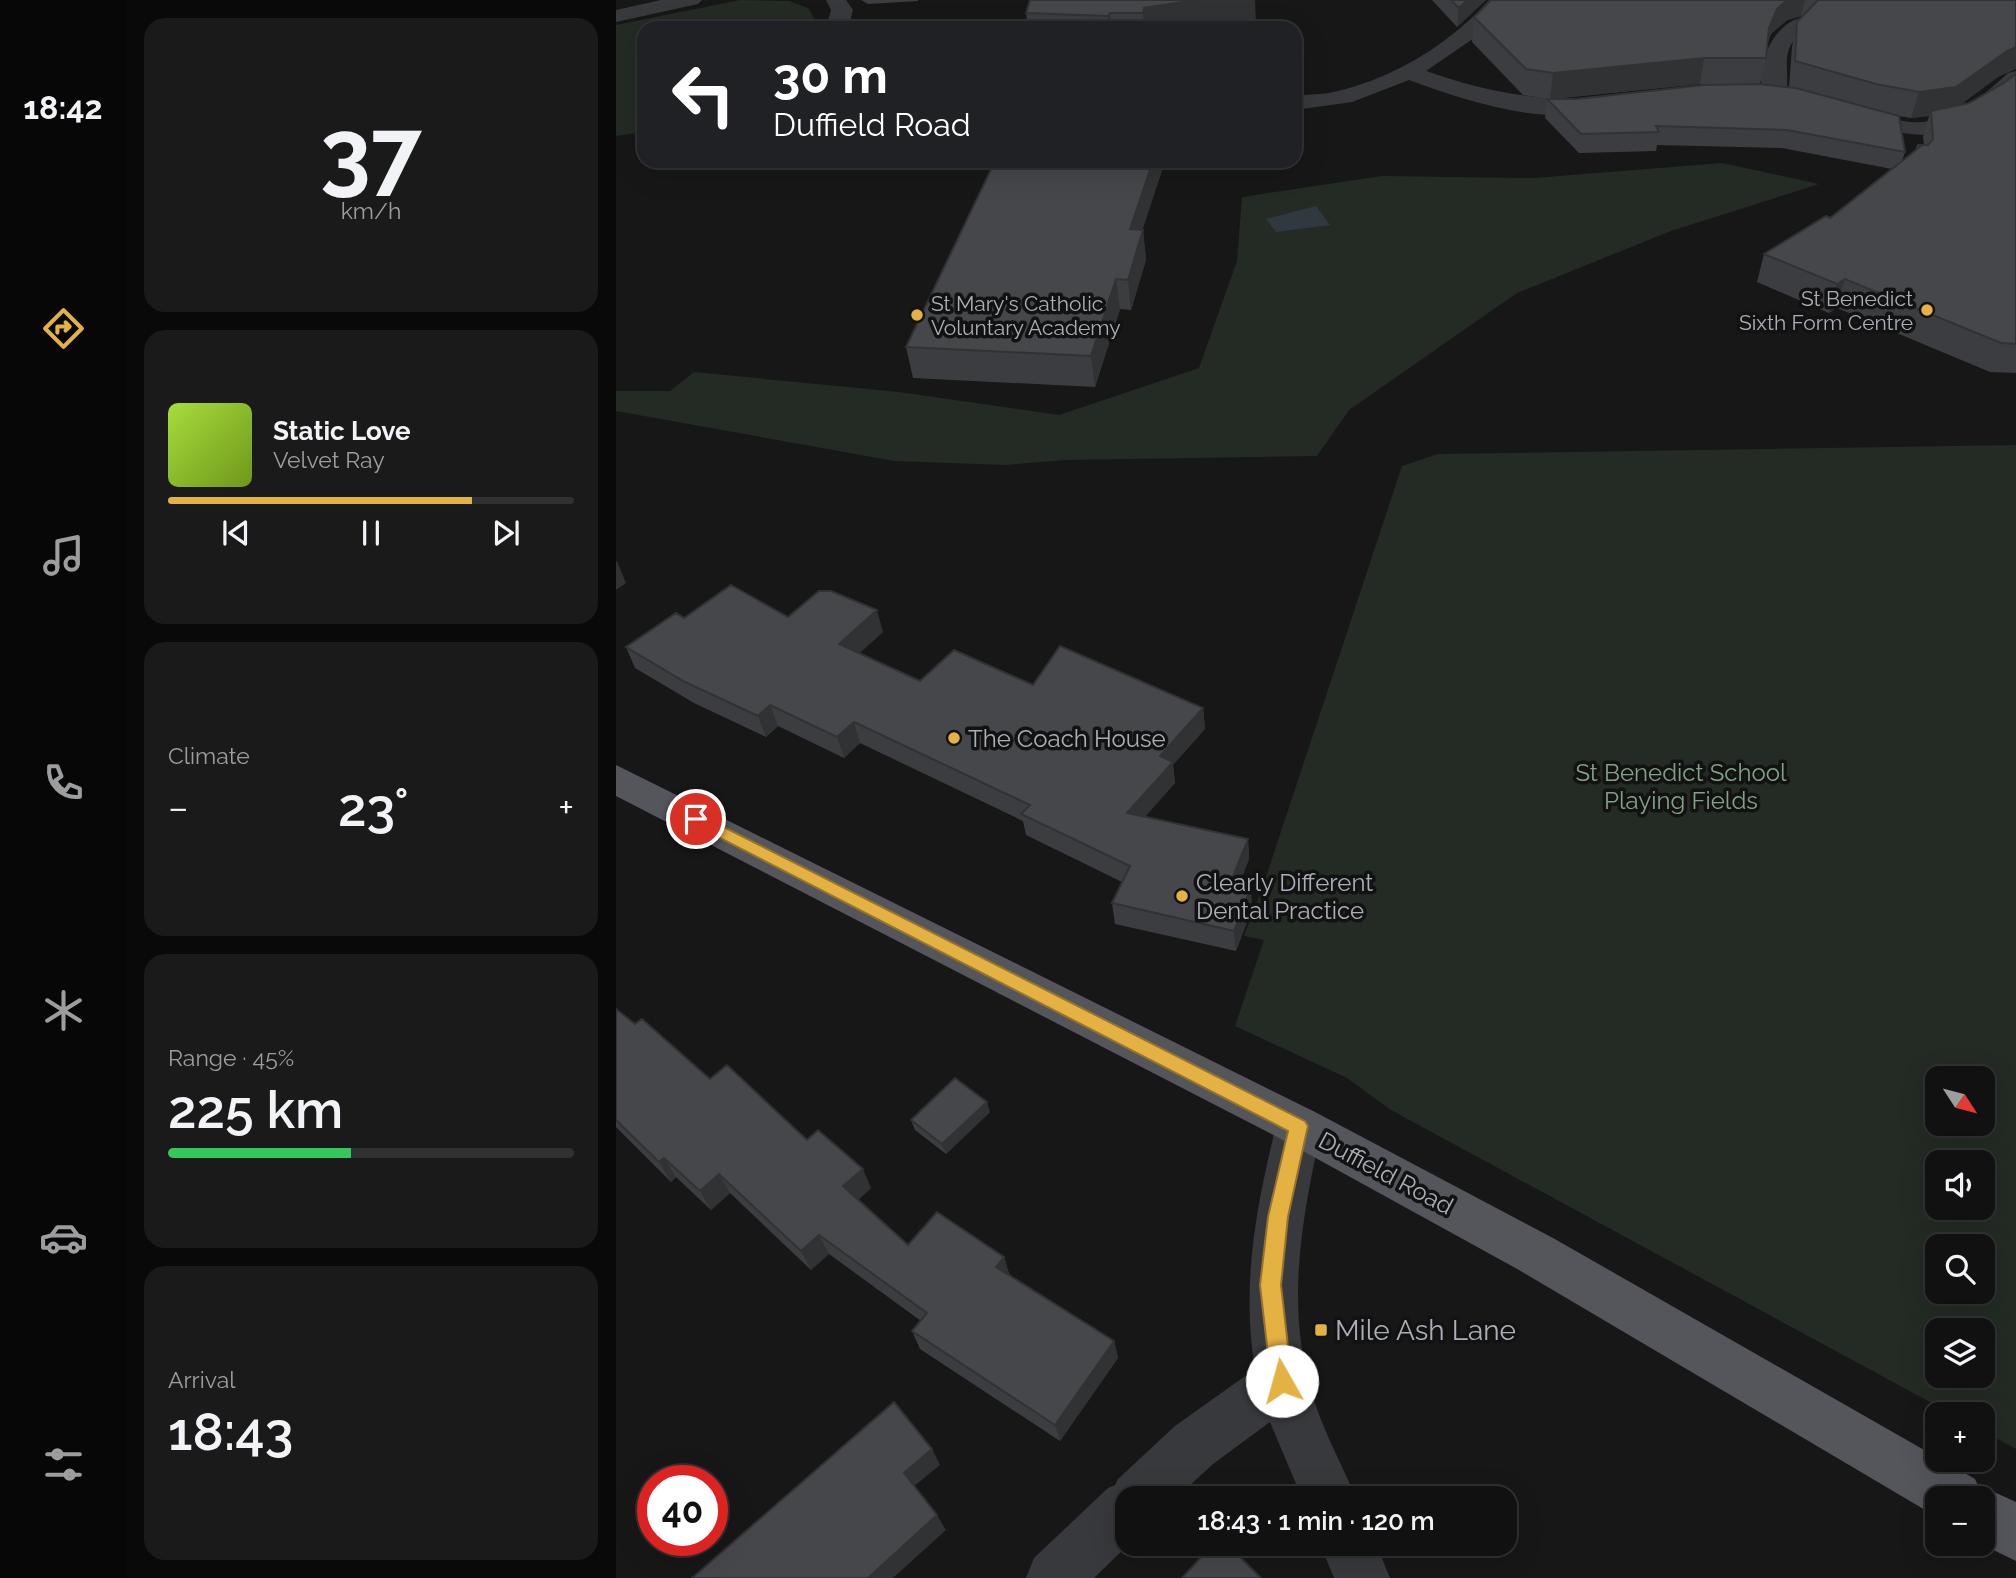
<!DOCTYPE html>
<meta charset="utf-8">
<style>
:root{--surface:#111112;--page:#1a1a1b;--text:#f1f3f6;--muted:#9c9d9f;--line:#303132;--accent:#e4b143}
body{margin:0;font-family:Raleway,sans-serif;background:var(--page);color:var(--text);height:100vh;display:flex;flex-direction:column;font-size:26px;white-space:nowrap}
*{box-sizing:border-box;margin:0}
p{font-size:23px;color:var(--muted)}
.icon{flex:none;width:38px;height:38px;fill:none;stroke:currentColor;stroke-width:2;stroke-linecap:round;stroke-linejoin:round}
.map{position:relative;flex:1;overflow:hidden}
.details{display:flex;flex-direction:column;gap:18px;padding:18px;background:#09090a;width:490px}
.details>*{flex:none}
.top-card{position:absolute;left:21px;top:21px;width:665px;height:147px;border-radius:21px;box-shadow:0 7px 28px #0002,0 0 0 2px var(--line);background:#202124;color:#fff;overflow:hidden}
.needle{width:46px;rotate:126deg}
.fabs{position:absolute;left:1309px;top:1066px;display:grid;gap:14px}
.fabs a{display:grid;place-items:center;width:70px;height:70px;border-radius:14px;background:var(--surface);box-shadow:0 7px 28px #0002,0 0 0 2px var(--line);font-size:35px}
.speed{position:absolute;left:21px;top:1465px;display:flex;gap:14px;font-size:35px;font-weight:700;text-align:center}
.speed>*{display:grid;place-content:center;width:91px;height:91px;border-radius:50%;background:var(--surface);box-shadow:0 7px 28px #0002,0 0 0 2px var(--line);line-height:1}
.speed .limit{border:10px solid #d22;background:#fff;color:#111}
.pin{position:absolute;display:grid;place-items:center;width:60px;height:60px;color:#fff;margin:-30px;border:4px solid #fff;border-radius:50%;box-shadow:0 2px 7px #0007}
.me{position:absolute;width:77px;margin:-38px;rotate:353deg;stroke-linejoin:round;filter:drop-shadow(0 0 5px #0008)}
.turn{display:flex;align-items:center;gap:24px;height:147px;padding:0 21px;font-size:32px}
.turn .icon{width:91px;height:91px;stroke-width:2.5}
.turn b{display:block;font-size:49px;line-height:60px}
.big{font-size:52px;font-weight:600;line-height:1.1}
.details .tile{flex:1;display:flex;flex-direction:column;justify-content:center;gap:10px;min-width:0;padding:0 24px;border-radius:21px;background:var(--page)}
.details .dial{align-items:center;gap:0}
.dial b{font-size:91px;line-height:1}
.song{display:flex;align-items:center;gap:21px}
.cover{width:84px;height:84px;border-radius:10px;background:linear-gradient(135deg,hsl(80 70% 55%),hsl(80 70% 35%))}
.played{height:7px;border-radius:4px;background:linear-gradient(90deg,var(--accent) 75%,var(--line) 75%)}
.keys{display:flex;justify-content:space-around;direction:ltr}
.heat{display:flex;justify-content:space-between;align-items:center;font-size:38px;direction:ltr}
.charge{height:10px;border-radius:5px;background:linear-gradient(90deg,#34c759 45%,var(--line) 0)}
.trip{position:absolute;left:499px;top:1486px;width:402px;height:70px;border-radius:21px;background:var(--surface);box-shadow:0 7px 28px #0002,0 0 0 2px var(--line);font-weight:600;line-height:70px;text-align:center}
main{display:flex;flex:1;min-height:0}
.tabs{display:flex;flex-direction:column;width:126px;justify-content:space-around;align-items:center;background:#070707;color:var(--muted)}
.tabs .icon{width:49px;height:49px}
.tabs .current{color:var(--accent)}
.tabs b{font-size:32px;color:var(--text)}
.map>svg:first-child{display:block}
.green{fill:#232b24;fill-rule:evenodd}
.water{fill:#313940}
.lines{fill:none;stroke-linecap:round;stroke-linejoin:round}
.minor{fill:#38393d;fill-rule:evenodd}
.major{fill:#54565c;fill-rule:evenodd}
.wall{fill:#3c3d40;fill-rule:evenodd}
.shaded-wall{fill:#313234}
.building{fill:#46474b;stroke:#313234;stroke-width:2}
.route{fill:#e4b143;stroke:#94732c;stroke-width:2}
.poi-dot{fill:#e4b143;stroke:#121213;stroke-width:2.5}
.labels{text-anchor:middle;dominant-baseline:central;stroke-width:7;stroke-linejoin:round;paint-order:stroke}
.far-poi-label{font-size:21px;fill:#aaaeb7;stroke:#121213;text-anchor:end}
.poi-label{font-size:24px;fill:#aaaeb7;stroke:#121213;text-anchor:start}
.park-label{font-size:24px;fill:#82a185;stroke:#121213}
.street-label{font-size:24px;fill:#aaaeb7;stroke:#121213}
.near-poi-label{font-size:28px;fill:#aaaeb7;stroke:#121213;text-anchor:start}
</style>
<main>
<nav class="tabs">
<b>18:42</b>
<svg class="icon current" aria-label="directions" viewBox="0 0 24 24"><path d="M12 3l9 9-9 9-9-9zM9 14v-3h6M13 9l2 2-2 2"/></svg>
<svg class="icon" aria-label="music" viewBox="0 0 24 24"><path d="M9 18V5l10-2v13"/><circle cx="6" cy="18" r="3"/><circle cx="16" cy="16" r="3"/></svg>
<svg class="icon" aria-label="phone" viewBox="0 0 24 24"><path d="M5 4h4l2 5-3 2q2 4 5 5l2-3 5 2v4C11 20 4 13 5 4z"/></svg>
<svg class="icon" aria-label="climate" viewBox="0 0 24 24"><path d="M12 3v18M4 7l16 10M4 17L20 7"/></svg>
<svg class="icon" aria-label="car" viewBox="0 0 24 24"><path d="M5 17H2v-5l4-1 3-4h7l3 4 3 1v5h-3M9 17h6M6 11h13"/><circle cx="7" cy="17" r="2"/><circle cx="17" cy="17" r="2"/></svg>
<svg class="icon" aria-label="filters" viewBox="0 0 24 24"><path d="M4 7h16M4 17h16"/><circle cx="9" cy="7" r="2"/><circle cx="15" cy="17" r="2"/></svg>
</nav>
<section class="details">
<div class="tile dial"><b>37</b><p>km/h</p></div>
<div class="tile">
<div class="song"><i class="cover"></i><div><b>Static Love</b><p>Velvet Ray</p></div></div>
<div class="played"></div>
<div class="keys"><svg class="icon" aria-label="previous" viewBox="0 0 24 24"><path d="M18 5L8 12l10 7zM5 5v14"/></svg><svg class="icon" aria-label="pause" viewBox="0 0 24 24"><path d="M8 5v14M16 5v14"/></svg><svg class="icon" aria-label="next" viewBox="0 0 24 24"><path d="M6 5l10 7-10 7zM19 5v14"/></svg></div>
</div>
<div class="tile"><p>Climate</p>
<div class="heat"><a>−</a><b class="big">23°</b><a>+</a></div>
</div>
<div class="tile"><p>Range · 45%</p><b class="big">225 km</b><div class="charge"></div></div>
<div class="tile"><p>Arrival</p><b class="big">18:43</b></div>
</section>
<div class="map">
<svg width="1400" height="1578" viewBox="0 0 1400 1578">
<rect width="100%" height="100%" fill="#171718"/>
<path class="green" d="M124 0 173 1 192 8 199 20 195 28H28V132L0 136V25Z
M1106 163 1203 184 1055 231 901 293 733 410 701 456 450 460 389 465 278 461 0 411V391H54L78 372 283 392 443 415 583 368 621 261 626 197 766 176 918 178Z
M1400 445V1449L1367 1431V1414H1336L775 1110 731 1078 619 1026 648 940 628 936 647 886 786 466 822 454ZM1367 1078V1124H1321V1078ZM1321 1162H1367V1208H1321ZM1367 1246V1292H1321V1246ZM1367 1330V1376H1321V1330Z"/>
<path class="water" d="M700 206 714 225 660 232 650 219Z"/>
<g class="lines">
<path class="minor" d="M45 0H86L82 4 0 22V10Z
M210 0H230L237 10 232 28H210L215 10Z
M873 0H894L861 36 810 71C868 91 920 102 982 98L990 100 994 105 990 110C925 126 854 102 793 80L736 102 679 110V96C693 94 708 95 722 91 778 78 835 43 873 0Z
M1184 18 1195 24C1188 34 1177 37 1173 49 1167 64 1176 86 1167 99H1151C1134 75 1155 25 1184 18Z
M1400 71V90C1336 148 1303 142 1227 116L1223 111 1227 106 1235 104C1253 108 1269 117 1287 121 1328 129 1364 99 1392 73Z
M683 1106 699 1112 706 1126C687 1213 669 1302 695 1390 705 1427 725 1462 740 1498H686L654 1422 597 1464 560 1498H511L513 1544 478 1578H410L418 1558 492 1488 499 1485 502 1479 559 1426 639 1369C625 1286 640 1207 660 1126L667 1112Z
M704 1544H760L774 1578H718Z"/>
<path class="major" d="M0 765 699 1112 937 1238 1359 1479 1363 1488 1367 1487 1400 1502V1561L1365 1544 1367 1498H1321V1517L903 1270 667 1140 0 796Z"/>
</g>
<path class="wall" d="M245 0H302V1L252 4Z
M414 0 640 24 616 28H412L410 13Z
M816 0H870L841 27Z
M875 0H1400L1382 77 1345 104 1353 103 1388 83 1400 74V373L1374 372 1221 308 1213 313 1141 282 1148 254 1214 218 1276 169 1166 148 1041 145 1040 151 963 153 929 118 931 99H933L907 95 856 42 858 17ZM1185 16H1186L1181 22 1176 47 1173 87 1176 88 1144 84 1150 58 1151 45 1155 34 1171 20ZM1084 84H1138L960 99H936ZM1276 115 1295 118 1313 116 1307 137 1308 145H1301L1299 151 1286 161 1289 152Z
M379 161H549L526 230H527L530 260 515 310 504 309 479 387 297 378 290 347Z
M172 617 267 632 243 653 304 681 417 685 587 708 589 729 557 765 559 783 529 816 632 839 633 859 623 885 636 909 620 951 499 924 496 903 506 882 410 835 407 821 244 743 228 758 162 726 150 737 78 703 19 668 10 647 68 618Z
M0 1009 19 1024 94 1079 191 1140 255 1188 242 1200 292 1245 388 1257 393 1275 498 1341 502 1358 444 1441 304 1349 296 1331 305 1321 213 1254 195 1270 114 1193 95 1210 60 1177 55 1182 0 1127Z
M374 1112 330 1154 299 1130 295 1120Z"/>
<path class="shaded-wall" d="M579 0H639L640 24 616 28H528L527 13 528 8Z
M851 0H870L841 27 843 8Z
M1171 0H1189L1185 16 1171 20 1155 34 1147 54 1153 28 1161 9Z
M494 13 495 28H494L492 16Z
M1400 47V69L1382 77 1332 114 1315 111 1313 116 1295 118 1303 92Z
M1088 58 1084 84 934 99 937 73Z
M537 161H549L517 259 514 229Z
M527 230 530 260 515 310 512 280Z
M500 279 504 309 479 387 475 356Z
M1229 279 1221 308 1213 313 1221 284Z
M1 561 10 583 0 590V562Z
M261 610 267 632 229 666 223 644Z
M154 705 162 726 150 737 142 716Z
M587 708 589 729 557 765 559 783 514 834 511 813 544 756Z
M238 722 244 743 228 758 221 737Z
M632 839 633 859 615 904 614 884Z
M635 888 636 909 620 951 618 931Z
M371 1102 374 1112 330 1154 326 1144Z
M48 1158 60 1177 55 1182 43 1162Z
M247 1169 255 1188 235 1205 227 1186Z
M103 1174 114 1193 95 1210 84 1191Z
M203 1235 213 1254 195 1270 185 1251Z
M388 1257 394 1276 380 1267Z
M498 1341 502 1358 444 1441 439 1425Z
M316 1449 324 1465 296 1488 288 1473Z
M321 1515 330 1530 277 1578H252Z"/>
<path class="building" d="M414 0H579L528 8 527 13H494L492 16 410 13Z
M835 0H851L843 8Z
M875 0H1171L1161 9 1153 28 1150 58H1088L937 73 910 69 858 17Z
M1202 0H1400V47L1391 51 1340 87 1303 92 1260 84 1179 61 1181 22Z
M1400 74V344L1385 343 1229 279 1221 284 1148 254 1210 216 1214 218 1305 146 1301 145H1312L1317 139 1315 111 1353 103 1388 83Z
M1141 84 1180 88 1283 116 1289 152 1171 130 1040 126 1043 132 965 134 931 99H960L1088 85Z
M379 161H537L514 229 527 230 512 280 500 279 475 356 290 347Z
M115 585 172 617 203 591H215L261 610 223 644 304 681 338 650 417 685 444 646 587 708 544 756 557 762 511 813 632 839 614 884 635 888 618 931 496 903 514 866 405 814 414 805 238 722 221 737 154 705 142 716 69 682 10 647 60 613 68 618Z
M0 1009 19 1024 26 1019 94 1079 111 1065 191 1140 202 1130 247 1169 227 1186 292 1245 321 1212 388 1257 380 1267 498 1341 439 1425 296 1331 311 1313 203 1235 185 1251 103 1174 84 1191 48 1158 43 1162 0 1120Z
M339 1078 371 1102 326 1144 295 1120Z
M278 1402 316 1449 288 1473 321 1515 252 1578H76Z
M597 1544H611L645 1578H566Z"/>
<path class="route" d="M80 813 689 1121 692 1126 672 1217 665 1285 676 1381 673 1388 666 1391 658 1388 655 1381 644 1285 652 1217 672 1131 75 823V814Z"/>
<g class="poi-dot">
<circle cx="1311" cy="310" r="7"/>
<circle cx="301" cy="315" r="7"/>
<circle cx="338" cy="738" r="7"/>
<circle cx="566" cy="896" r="7"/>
<rect x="698" y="1323" width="14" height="14" rx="3.5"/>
</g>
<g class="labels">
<g class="far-poi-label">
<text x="1297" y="298">St Benedict<tspan x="1297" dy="24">Sixth Form Centre</tspan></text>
<text x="315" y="303" text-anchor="start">St Mary's Catholic<tspan x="315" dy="24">Voluntary Academy</tspan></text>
</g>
<g class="poi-label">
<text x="352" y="738">The Coach House</text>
<text x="580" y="882">Clearly Different<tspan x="580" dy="28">Dental Practice</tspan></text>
</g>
<g class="park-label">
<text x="1065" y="772">St Benedict School<tspan x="1065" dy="28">Playing Fields</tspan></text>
</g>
<g class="street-label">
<text transform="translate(770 1173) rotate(28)">Duffield Road</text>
</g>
<g class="near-poi-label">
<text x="719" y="1330">Mile Ash Lane</text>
</g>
</g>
</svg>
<div class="fabs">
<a><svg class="needle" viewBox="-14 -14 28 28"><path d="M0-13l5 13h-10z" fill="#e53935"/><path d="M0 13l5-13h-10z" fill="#9c9d9f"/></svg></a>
<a><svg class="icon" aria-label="sound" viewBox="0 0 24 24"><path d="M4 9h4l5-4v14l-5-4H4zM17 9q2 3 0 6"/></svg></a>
<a><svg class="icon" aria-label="search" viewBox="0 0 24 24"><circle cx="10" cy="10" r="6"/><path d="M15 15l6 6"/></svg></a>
<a><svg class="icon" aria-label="layers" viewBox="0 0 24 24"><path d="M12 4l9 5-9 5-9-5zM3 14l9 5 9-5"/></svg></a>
<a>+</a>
<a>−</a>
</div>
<div class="speed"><div class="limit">40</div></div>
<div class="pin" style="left:80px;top:819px;background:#d93025"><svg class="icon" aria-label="arrive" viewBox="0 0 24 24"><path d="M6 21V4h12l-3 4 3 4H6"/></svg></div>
<svg class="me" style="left:666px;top:1381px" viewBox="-20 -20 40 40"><circle r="19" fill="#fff"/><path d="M0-13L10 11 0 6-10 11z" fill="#e4b143"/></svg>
<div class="trip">18:43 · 1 min · 120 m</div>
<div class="top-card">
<div class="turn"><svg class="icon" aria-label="left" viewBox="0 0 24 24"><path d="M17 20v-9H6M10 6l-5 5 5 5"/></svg><div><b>30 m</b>Duffield Road</div></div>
</div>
</div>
</main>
